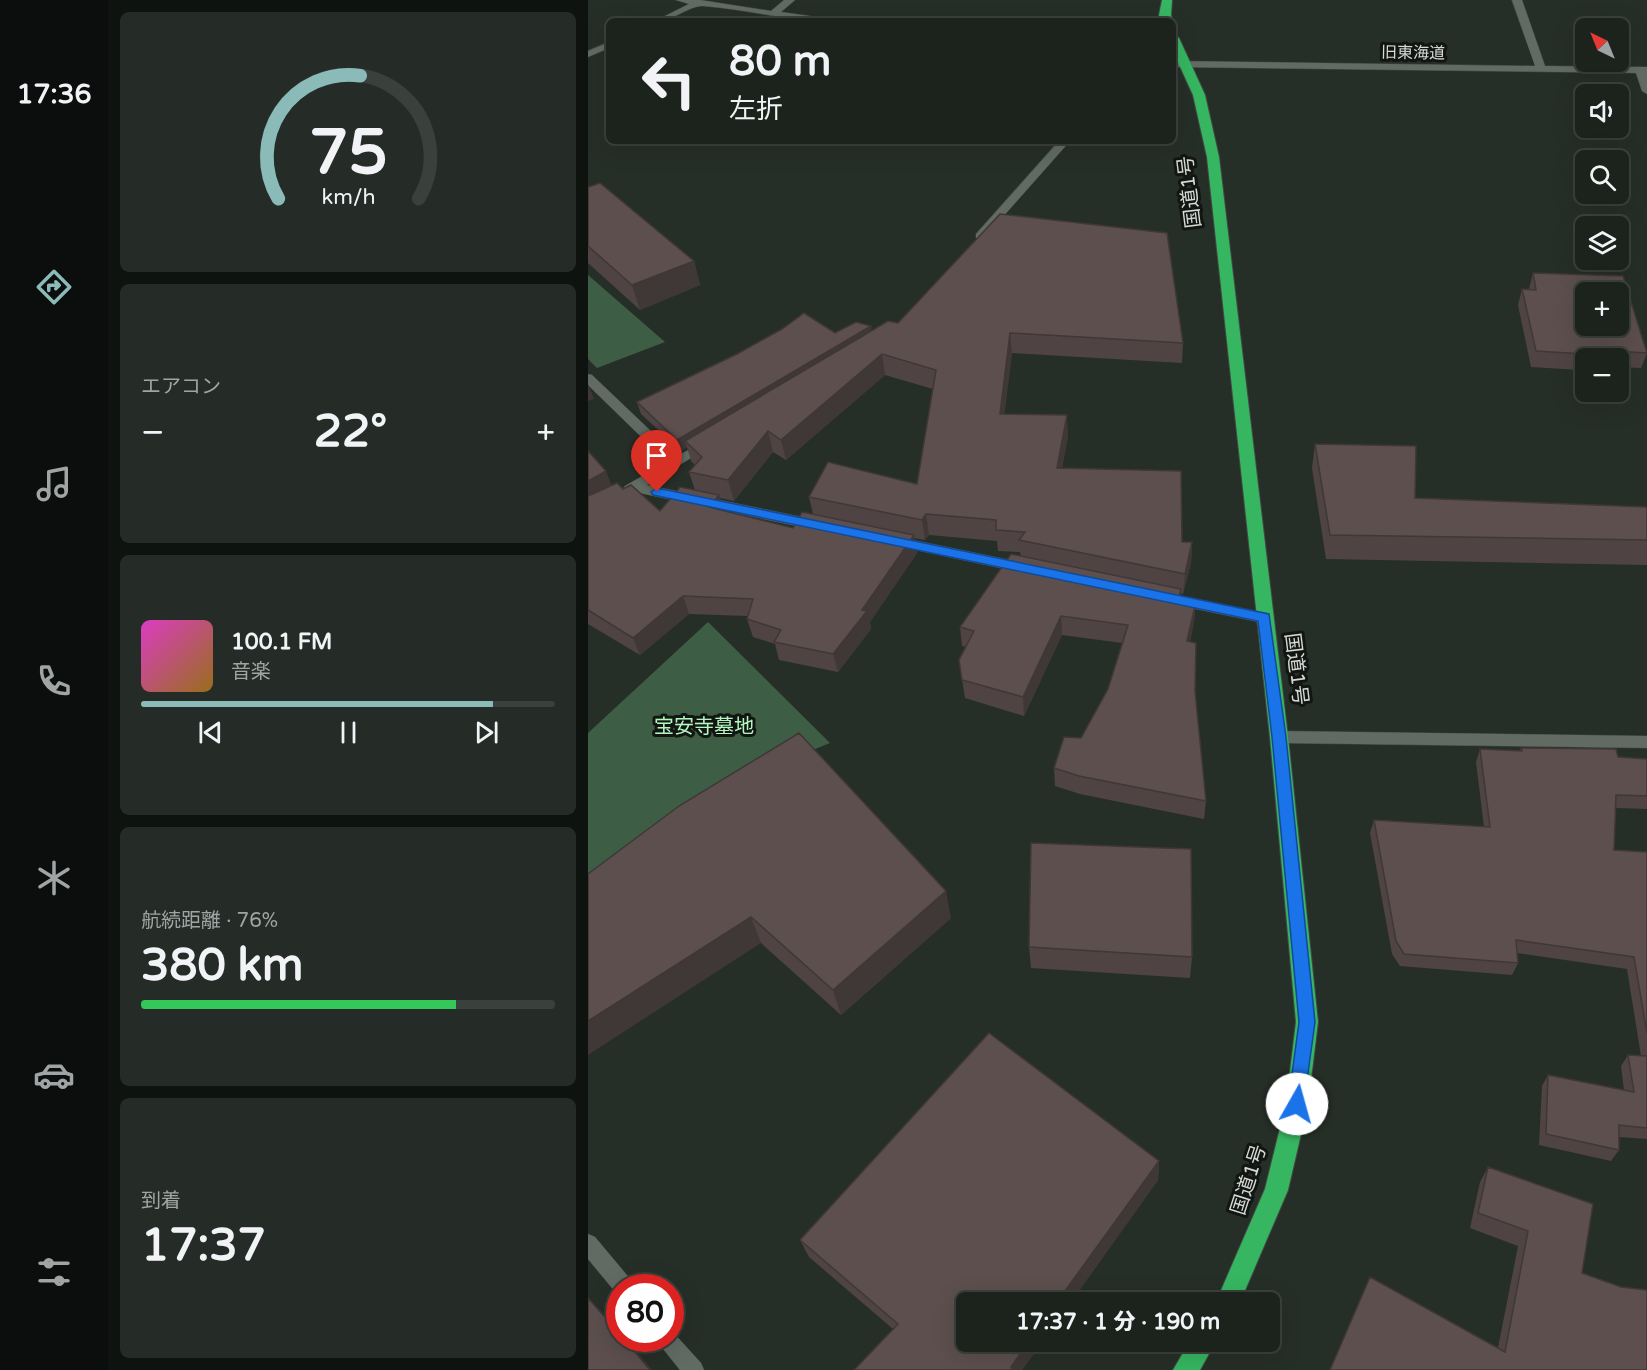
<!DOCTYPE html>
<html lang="ja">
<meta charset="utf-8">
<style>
:root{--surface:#1c231d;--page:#252b26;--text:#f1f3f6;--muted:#a0a4a4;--line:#3a403b;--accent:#8bbbb9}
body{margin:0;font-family:"Varela Round","Noto Sans JP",sans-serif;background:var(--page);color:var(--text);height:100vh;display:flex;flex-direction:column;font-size:22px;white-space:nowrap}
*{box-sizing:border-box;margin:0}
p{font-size:20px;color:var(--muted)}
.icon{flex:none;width:33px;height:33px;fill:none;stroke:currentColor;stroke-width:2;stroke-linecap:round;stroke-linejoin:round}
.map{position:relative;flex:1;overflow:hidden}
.panel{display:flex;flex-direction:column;gap:12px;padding:12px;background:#0f1310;width:480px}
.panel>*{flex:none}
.top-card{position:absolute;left:18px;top:18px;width:570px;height:126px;border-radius:9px;box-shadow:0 6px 24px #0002,0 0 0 2px var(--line);background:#1c231d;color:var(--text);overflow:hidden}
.needle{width:39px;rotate:317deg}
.fabs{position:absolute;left:987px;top:18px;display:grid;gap:12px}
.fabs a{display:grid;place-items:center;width:54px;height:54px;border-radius:9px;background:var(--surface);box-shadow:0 6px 24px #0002,0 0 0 2px var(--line);font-size:30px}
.speed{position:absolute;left:18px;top:1274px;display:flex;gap:12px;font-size:30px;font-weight:700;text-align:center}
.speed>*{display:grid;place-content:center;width:78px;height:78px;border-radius:50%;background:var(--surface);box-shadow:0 6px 24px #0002,0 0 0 2px var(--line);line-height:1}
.speed .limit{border:9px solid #d22;background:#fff;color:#111}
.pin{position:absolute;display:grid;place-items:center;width:51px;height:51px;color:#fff;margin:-62px -26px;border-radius:50% 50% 50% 0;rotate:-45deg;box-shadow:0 0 6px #0007}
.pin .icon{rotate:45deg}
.me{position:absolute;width:66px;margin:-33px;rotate:7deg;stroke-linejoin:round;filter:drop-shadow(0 0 4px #0008)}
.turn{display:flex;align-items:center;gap:21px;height:126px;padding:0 24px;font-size:27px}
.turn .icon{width:78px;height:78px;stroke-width:2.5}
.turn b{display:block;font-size:42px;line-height:51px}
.big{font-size:45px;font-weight:800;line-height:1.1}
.panel .tile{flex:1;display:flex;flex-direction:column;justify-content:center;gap:9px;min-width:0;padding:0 21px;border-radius:9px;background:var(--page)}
.panel .dial{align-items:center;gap:0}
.dial svg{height:156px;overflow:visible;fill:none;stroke:var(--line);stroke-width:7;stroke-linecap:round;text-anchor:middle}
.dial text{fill:var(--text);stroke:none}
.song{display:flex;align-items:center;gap:18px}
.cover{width:72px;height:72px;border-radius:9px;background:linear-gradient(135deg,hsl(310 70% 55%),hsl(40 70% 35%))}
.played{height:6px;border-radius:3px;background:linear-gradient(90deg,var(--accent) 85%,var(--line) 85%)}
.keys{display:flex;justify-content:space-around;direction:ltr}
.heat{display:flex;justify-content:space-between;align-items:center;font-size:33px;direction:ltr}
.charge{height:9px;border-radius:4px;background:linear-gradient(90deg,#34c759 76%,var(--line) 0)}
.trip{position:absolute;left:368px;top:1292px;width:324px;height:60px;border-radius:9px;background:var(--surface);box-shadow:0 6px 24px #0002,0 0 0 2px var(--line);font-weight:800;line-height:60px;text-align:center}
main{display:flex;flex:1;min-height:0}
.tabs{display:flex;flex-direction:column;width:108px;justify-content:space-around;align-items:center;background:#0b0e0c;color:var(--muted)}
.tabs .icon{width:42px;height:42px}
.tabs .on{color:var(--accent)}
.tabs b{font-size:27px;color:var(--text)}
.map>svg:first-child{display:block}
.green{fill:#3d5e44}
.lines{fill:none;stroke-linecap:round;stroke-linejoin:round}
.minor-casing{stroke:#424a43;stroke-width:1}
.highway-casing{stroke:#424a43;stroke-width:2}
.minor{fill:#616b63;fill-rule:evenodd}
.highway{fill:#36b661;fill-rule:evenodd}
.wall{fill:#4f4443;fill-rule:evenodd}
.shaded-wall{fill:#403737}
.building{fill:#5c4f4e;stroke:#403737;stroke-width:1.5;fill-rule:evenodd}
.route{fill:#1a73e8;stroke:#114b97;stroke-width:1.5}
.labels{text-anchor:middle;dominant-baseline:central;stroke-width:6;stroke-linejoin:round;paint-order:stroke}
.far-street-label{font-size:16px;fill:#d4dad5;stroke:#121512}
.street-label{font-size:20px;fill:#d4dad5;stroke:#121512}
.park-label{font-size:20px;fill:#b2f6c0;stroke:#121512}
</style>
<main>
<nav class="tabs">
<b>17:36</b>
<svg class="icon on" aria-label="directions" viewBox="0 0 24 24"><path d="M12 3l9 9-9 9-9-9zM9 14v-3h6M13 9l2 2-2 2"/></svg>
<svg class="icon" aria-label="music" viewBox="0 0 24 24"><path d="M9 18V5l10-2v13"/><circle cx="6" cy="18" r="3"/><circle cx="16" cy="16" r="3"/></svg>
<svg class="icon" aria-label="phone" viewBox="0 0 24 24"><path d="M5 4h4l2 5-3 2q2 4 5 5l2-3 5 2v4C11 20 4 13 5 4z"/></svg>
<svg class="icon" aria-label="climate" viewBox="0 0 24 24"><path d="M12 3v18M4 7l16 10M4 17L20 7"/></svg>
<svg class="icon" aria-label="car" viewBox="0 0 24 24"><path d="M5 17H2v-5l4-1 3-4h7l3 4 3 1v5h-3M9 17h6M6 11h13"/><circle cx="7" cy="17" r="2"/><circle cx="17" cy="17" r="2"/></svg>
<svg class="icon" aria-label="filters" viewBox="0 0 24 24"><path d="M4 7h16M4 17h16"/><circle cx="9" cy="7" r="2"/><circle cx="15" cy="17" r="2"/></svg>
</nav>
<section class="panel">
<div class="tile dial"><svg viewBox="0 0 100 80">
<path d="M14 69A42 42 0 1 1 86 69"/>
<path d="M14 69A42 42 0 0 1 56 6" stroke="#8bbbb9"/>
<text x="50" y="56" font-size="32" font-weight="700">75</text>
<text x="50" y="72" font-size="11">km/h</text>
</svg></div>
<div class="tile"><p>エアコン</p>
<div class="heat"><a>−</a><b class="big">22°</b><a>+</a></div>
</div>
<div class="tile">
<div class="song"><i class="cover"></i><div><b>100.1 FM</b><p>音楽</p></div></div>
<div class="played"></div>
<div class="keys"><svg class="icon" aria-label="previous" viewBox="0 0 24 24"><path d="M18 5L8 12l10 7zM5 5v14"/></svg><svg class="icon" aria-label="pause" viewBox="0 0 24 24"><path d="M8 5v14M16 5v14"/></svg><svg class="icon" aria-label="next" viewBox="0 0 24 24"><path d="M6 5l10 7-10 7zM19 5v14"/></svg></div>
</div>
<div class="tile"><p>航続距離 · 76%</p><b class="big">380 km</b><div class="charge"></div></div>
<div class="tile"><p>到着</p><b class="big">17:37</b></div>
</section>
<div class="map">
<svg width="1059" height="1370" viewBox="0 0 1059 1370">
<rect width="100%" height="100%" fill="#262f27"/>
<path class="green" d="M0 275 77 342 9 368 0 359Z
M120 622 242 743 205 758 0 880V733Z"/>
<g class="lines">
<g class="minor-casing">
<path id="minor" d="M88 0H112L183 11 196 0H207L193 12 236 18 241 21C198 21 157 9 115 6 102 5 86 21 67 21L101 4Z
M924 0H934L957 66 1059 67V94L1054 91 1048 73 585 67V61L947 66Z
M21 42V48L0 57V51Z
M471 141H482L396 238H388V234Z
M0 374 4 375 89 456 118 441 124 445 59 485 228 520 235 525 233 528 228 530 47 492H37L35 489 37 486 79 462 0 385Z
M310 537 436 563 443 568 436 573 305 545 303 542Z
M589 595 676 613 683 618 676 623 584 604 582 600 584 596Z
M691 731 1059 736V748L691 743 686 741 683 737 686 733Z
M0 1234 7 1237 43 1280 46 1287H32V1295L29 1294 0 1259Z
M82 1329 113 1363 116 1370H92L72 1345 69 1338H82Z"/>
</g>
<g class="highway-casing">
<path id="highway" d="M574 0H584L583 15 585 21H573L571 15Z
M585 35 591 38 617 95 631 157 700 737 730 1022 720 1104 700 1190 652 1302H628L677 1189 698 1104 708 1022 682 737 619 157 605 95 585 51Z
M602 1341H628L612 1370H585Z"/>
</g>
<use href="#minor" class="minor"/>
<use href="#highway" class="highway"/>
</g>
<path class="wall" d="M0 187 106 261 112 285 52 310 0 263Z
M945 273 1059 353 1053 368 1030 367V358H998V365H993L992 370 943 367 930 305 934 289H941Z
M310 323 595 343 594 363 424 353 416 414 480 436 474 468 594 542H604L603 563 595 594 593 593V599L608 602 606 621 602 642 618 801 616 819 492 794 467 786 466 768 493 738 520 689 534 643 474 635 436 716 377 698 371 660 378 647 374 646 372 627 433 556 432 552 410 551 409 541 341 535 337 540 326 538 329 553 282 622 283 629 250 672 191 660 187 644 165 637 159 619 160 616 101 614 52 655 0 624V451L23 485 35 489 72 511 107 490 101 472 107 465 103 461 99 447 93 451 53 414 49 402 247 333 284 331ZM297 375 345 389 329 484 221 497 225 514 205 528 136 510 132 498 146 501 185 452 198 460Z
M727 444 827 498 1059 507V565L738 559 724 468Z
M933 748 1059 759V809L1028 808 1026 850 1059 852V1139L1031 1137V1150L1023 1161 951 1145 954 1086 960 1075 1036 1090 1033 1066 1040 1055 1053 1056 1039 969 929 953 930 963 924 975 812 966 804 954 782 833 786 820 896 827 888 762 892 749 932 751Z
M0 874 363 918 253 1015 173 943Z
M441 947 604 957 602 978 443 968Z
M571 1161 570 1180 483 1302H378V1341H455L434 1370 305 1329 221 1257 212 1240Z
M900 1167 994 1273 1059 1370H742L910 1348 930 1246 882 1228 892 1182Z"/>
<path class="shaded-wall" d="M106 261 112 285 52 310 44 285Z
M283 326 285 337 97 441 99 447 93 451 89 440Z
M422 333 424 353 414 435 412 414Z
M294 354 297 375 198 460 193 440Z
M0 384 6 399 0 401Z
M479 415 480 436 470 488 469 468Z
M180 431 185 452 146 501 140 480Z
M18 471 25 489 0 503V481Z
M131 495 136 513 121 507Z
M338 514 341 535 337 540 334 520Z
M326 535 329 553 282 622 283 629 250 672 245 654 274 610Z
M604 542 603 563 595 594 597 574Z
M95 596 101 614 52 655 45 638Z
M608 602 606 621 598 660 599 641Z
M473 616 474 635 436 716 435 697Z
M358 891 363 918 253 1015 245 990Z
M163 917 173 943 0 1055V1021Z
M571 1161 570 1180 483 1302H469Z
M0 1297 15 1313 32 1332V1334Z
M35 1338H37L64 1370H62Z
M441 1341H455L434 1370H424L423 1367Z"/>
<path class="building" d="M12 183 106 261 44 285 0 246V187Z
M412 214 579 233 595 343 422 333 412 414 479 415 469 468 593 471 594 542H604L597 574 431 540 437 532 408 530V520L338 514 334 520 221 497 240 462 329 484 348 370 294 354 193 440 180 431 140 480 101 472 114 457 97 441 300 321 310 323Z
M945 273 1035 276 1059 353 996 349V354L948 351 934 289 948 290ZM998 292H1030V326H998Z
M216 313 247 333 268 322 283 326 89 440 49 402 149 354 194 329Z
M727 444 828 446 827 498 1059 507V540L742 535Z
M0 451 18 471 0 481Z
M29 483 35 489 43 485 72 511 92 487 131 495 121 507 205 528 214 512 326 535 274 610 279 611 245 654 186 642 193 630 159 619 165 599 95 596 45 638 0 610V496Z
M423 554 593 589 591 599 608 602 599 641 608 643 607 691 618 801 491 776 466 768 476 737 493 738 520 689 540 625 473 616 435 697 374 680 371 660 386 631 372 627Z
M211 733 358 891 245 990 163 917 0 1021V874L91 806Z
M933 748 1028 749 1030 757 1059 759V796L1028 795 1026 850 1059 852V1033L1046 957 928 940 930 963 816 954 808 941 786 820 902 827 892 749 934 751Z
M443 843 603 849 604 957 441 947Z
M401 1033 571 1161 469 1302H378V1341H441L423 1367 425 1370H266L310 1324 212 1240Z
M1040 1055 1059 1056V1128L1031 1125V1150L958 1134 960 1075 1046 1092Z
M900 1167 1005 1204 994 1273 1033 1287 1059 1290V1370H742L782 1277 917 1352 940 1231 890 1213Z
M0 1298 32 1334V1338H35L62 1370H0Z"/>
<path class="route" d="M69 488 681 614 698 737 727 1022 715 1110 709 1112 703 1110 700 1104 711 1022 684 737 670 621 65 495 63 492Z"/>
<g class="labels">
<g class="far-street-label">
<text transform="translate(825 53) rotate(1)">旧東海道</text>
</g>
<g class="street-label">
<text transform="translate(602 192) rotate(-97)">国道1号</text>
<text transform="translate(708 669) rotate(83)">国道1号</text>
<text transform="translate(661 1180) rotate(-72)">国道1号</text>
</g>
<g class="park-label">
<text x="116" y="727">宝安寺墓地</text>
</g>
</g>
</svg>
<div class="fabs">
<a><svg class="needle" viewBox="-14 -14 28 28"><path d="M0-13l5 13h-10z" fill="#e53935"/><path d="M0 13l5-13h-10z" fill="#a0a4a4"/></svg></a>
<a><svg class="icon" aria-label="sound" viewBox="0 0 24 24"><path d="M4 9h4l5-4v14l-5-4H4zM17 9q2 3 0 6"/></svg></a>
<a><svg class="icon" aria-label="search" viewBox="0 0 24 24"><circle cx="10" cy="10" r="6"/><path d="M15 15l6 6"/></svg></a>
<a><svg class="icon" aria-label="layers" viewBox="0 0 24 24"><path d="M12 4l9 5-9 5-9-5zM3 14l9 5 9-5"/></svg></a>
<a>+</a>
<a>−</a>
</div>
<div class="speed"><div class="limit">80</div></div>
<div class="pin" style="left:69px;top:492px;background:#d93025"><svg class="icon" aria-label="arrive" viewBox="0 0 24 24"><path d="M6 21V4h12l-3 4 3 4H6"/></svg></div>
<svg class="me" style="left:709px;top:1104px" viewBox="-20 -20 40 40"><circle r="19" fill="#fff"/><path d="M0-13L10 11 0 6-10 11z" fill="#1a73e8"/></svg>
<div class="trip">17:37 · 1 分 · 190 m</div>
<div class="top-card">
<div class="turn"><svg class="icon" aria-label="left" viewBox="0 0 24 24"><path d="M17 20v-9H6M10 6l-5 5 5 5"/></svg><div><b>80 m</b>左折</div></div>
</div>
</div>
</main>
